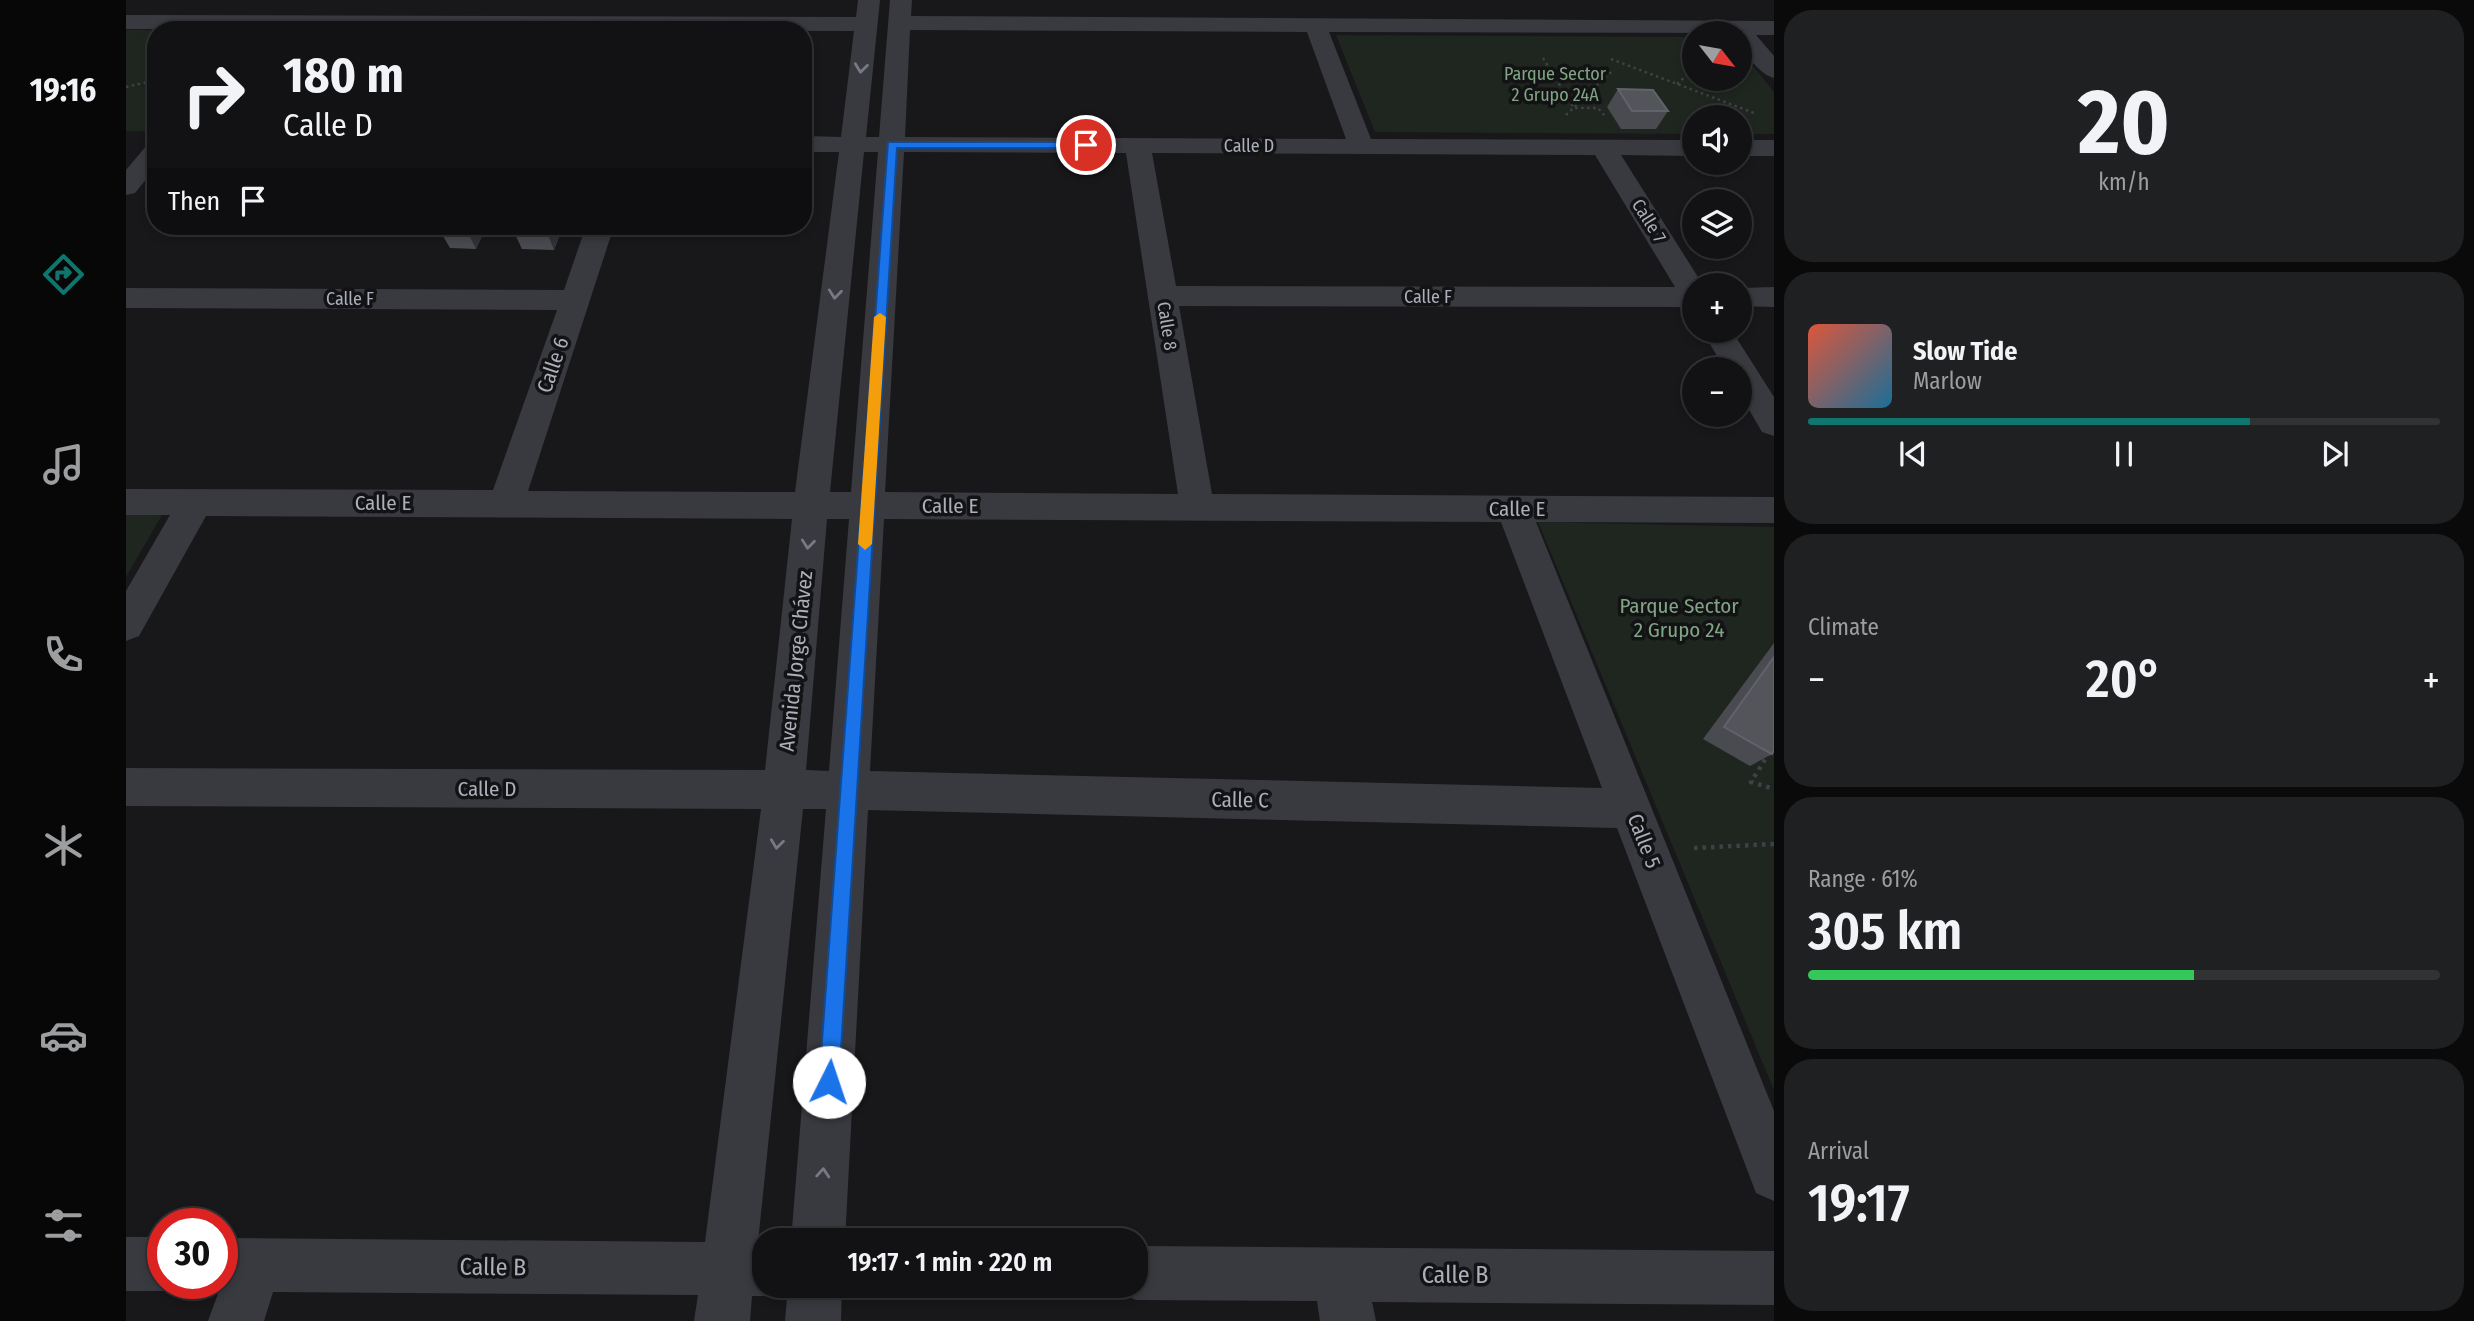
<!DOCTYPE html>
<meta charset="utf-8">
<style>
:root{--surface:#121214;--page:#1f2022;--text:#f1f3f6;--muted:#9c9ea0;--line:#313234;--accent:#0f766e}
body{margin:0;font-family:"Fira Sans Condensed",sans-serif;background:var(--page);color:var(--text);height:100vh;display:flex;flex-direction:column;font-size:26px;white-space:nowrap}
*{box-sizing:border-box;margin:0}
p{font-size:23px;color:var(--muted)}
.icon{flex:none;width:38px;height:38px;fill:none;stroke:currentColor;stroke-width:2;stroke-linecap:round;stroke-linejoin:round}
.map{position:relative;flex:1;overflow:hidden}
.side{display:flex;flex-direction:column;gap:10px;padding:10px;background:#0a0a0b;width:700px}
.side>*{flex:none}
.guide{position:absolute;left:21px;top:21px;width:665px;height:214px;border-radius:28px;box-shadow:0 4px 10px #0003,0 0 0 2px var(--line);background:#121214;color:var(--text);overflow:hidden}
.needle{width:46px;rotate:121deg}
.controls{position:absolute;left:1556px;top:21px;display:grid;gap:14px}
.controls a{display:grid;place-items:center;width:70px;height:70px;border-radius:50%;background:var(--surface);box-shadow:0 4px 10px #0003,0 0 0 2px var(--line);font-size:35px}
.speed{position:absolute;left:21px;top:1208px;display:flex;gap:14px;font-size:35px;font-weight:700;text-align:center}
.speed>*{display:grid;place-content:center;width:91px;height:91px;border-radius:50%;background:var(--surface);box-shadow:0 4px 10px #0003,0 0 0 2px var(--line);line-height:1}
.speed .limit{border:10px solid #d22;background:#fff;color:#111}
.pin{position:absolute;display:grid;place-items:center;width:60px;height:60px;color:#fff;margin:-30px;border:4px solid #fff;border-radius:50%;box-shadow:0 2px 7px #0007}
.me{position:absolute;width:77px;margin:-38px;rotate:4deg;stroke-linejoin:round;filter:drop-shadow(0 0 5px #0008)}
.turn{display:flex;align-items:center;gap:24px;height:147px;padding:0 21px;font-size:32px}
.turn .icon{width:91px;height:91px;stroke-width:2.5}
.turn b{display:block;font-size:49px;line-height:60px}
.then{display:flex;align-items:center;height:66px;padding:0 21px;background:#0003;gap:14px;font-size:26px}
.big{font-size:52px;font-weight:600;line-height:1.1}
.side .card{flex:1;display:flex;flex-direction:column;justify-content:center;gap:10px;min-width:0;padding:0 24px;border-radius:28px;background:var(--page)}
.side .dial{align-items:center;gap:0}
.dial b{font-size:91px;line-height:1}
.song{display:flex;align-items:center;gap:21px}
.cover{width:84px;height:84px;border-radius:10px;background:linear-gradient(135deg,hsl(10 70% 55%),hsl(200 70% 35%))}
.played{height:7px;border-radius:4px;background:linear-gradient(90deg,var(--accent) 70%,var(--line) 70%)}
.keys{display:flex;justify-content:space-around;direction:ltr}
.heat{display:flex;justify-content:space-between;align-items:center;font-size:38px;direction:ltr}
.charge{height:10px;border-radius:5px;background:linear-gradient(90deg,#34c759 61%,var(--line) 0)}
.trip{position:absolute;left:626px;top:1228px;width:396px;height:70px;border-radius:28px;background:var(--surface);box-shadow:0 4px 10px #0003,0 0 0 2px var(--line);font-weight:600;line-height:70px;text-align:center}
main{display:flex;flex:1;min-height:0}
.dock{display:flex;flex-direction:column;width:126px;justify-content:space-around;align-items:center;background:#070708;color:var(--muted)}
.dock .icon{width:49px;height:49px}
.dock .on{color:var(--accent)}
.dock b{font-size:32px;color:var(--text)}
.map>svg:first-child{display:block}
.green{fill:#1e261f}
.lines{fill:none;stroke-linecap:round;stroke-linejoin:round}
.path-far1{stroke:#3f4147;stroke-width:2.5;stroke-dasharray:2.5 3.5;stroke-linecap:butt}
.path{stroke:#3f4147;stroke-width:4.5;stroke-dasharray:3.5 5;stroke-linecap:butt}
.street{fill:#393a40;fill-rule:evenodd}
.wall{fill:#494b50}
.shaded-wall{fill:#313236}
.building{fill:#54555b;stroke:#61636a;stroke-width:2}
.oneway{stroke:#777a83}
.route{fill:#1a73e8;stroke:#114b97;stroke-width:2}
.slow{fill:#f59e0b}
.labels{text-anchor:middle;dominant-baseline:central;stroke-width:7;stroke-linejoin:round;paint-order:stroke}
.far-park-label{font-size:18px;fill:#81a584;stroke:#131316}
.far-street-label{font-size:18px;fill:#aaafba;stroke:#131316}
.street-label{font-size:21px;fill:#aaafba;stroke:#131316}
.park-label{font-size:21px;fill:#81a584;stroke:#131316}
.near-street-label{font-size:24px;fill:#aaafba;stroke:#131316}
</style>
<main>
<nav class="dock">
<b>19:16</b>
<svg class="icon on" aria-label="directions" viewBox="0 0 24 24"><path d="M12 3l9 9-9 9-9-9zM9 14v-3h6M13 9l2 2-2 2"/></svg>
<svg class="icon" aria-label="music" viewBox="0 0 24 24"><path d="M9 18V5l10-2v13"/><circle cx="6" cy="18" r="3"/><circle cx="16" cy="16" r="3"/></svg>
<svg class="icon" aria-label="phone" viewBox="0 0 24 24"><path d="M5 4h4l2 5-3 2q2 4 5 5l2-3 5 2v4C11 20 4 13 5 4z"/></svg>
<svg class="icon" aria-label="climate" viewBox="0 0 24 24"><path d="M12 3v18M4 7l16 10M4 17L20 7"/></svg>
<svg class="icon" aria-label="car" viewBox="0 0 24 24"><path d="M5 17H2v-5l4-1 3-4h7l3 4 3 1v5h-3M9 17h6M6 11h13"/><circle cx="7" cy="17" r="2"/><circle cx="17" cy="17" r="2"/></svg>
<svg class="icon" aria-label="filters" viewBox="0 0 24 24"><path d="M4 7h16M4 17h16"/><circle cx="9" cy="7" r="2"/><circle cx="15" cy="17" r="2"/></svg>
</nav>
<div class="map">
<svg width="1648" height="1321" viewBox="0 0 1648 1321">
<rect width="100%" height="100%" fill="#18181b"/>
<path class="green" d="M0 30H30V131H0Z
M1210 35 1568 37V79H1614V50L1648 92V134H1614V117H1568V134L1249 132Z
M0 515H36L0 577Z
M1412 522 1648 527V1090Z"/>
<g class="lines">
<path class="path-far1" d="M1417 58 1448 108H1472L1478 115
M1485 59 1628 113
M1551 84 1568 69
M0 87 30 80
M1440 115 1485 72"/>
<path class="path" d="M1648 745 1625 782 1648 789
M1568 848 1648 844"/>
<path class="street" d="M732 0H754L740 137H753L764 0H786L785 16 1648 21V35H1630L1648 56V78C1632 74 1614 49 1614 33L1203 32 1245 139 1568 140V156L1495 155 1577 285H1568V307L1053 306 1086 494 1648 497V523L1410 522 1648 1111V1201L1630 1193 1491 828 742 810 719 1241H665L700 809H677L632 1242H639V1286H659L639 1296H626L624 1321H568L572 1295 147 1292 138 1321H82L93 1291 77 1283H96V1238L579 1242 635 809 0 806V768L639 770 666 519 80 516 13 636 0 641V591L44 515H0V489L367 490 431 310 0 308V288L438 290 460 226H488L402 491 669 492 713 152H677V136L715 137 728 31 0 29V15L730 17ZM784 30 1181 32 1220 139 779 137ZM738 152H752L725 492H704ZM778 152 1000 153 1052 494 759 492ZM1026 153 1469 155 1549 287 1050 286ZM701 519H723L703 771 680 770ZM758 519 1375 522 1476 788 744 771Z
M1614 140H1648V156H1614Z
M30 142V167L9 193 0 195V170L21 145Z
M1648 287V307L1614 306V288Z
M1576 331H1606L1648 397V436L1636 432 1614 394V369H1599Z
M0 1237H37V1283H56L37 1291H0Z
M1010 1246 1648 1251V1305L1246 1302 1250 1321H1194L1191 1301 1010 1300 991 1292 989 1286H1010Z
M662 1286H716L715 1321H659Z"/>
</g>
<path class="wall" d="M1492 89 1542 111 1530 129H1495L1481 107Z
M317 226H437L428 250 396 249 388 232H358L350 249 324 248 314 231Z
M1648 643V750L1646 754 1624 766 1577 739Z"/>
<path class="shaded-wall" d="M344 226H355L358 232 350 249 341 231Z
M423 226H437L428 250 421 232Z"/>
<path class="building" d="M1492 89 1527 90 1542 111H1506Z
M317 226H344L341 231H314Z
M390 226H423L421 232H388Z
M1648 657V750L1646 754 1598 727Z"/>
<defs><path id="oneway-chevron" d="M-2-3.5L2.5 0L-2 3.5" fill="none" stroke-width="1.6" stroke-linecap="round" stroke-linejoin="round" transform="scale(1.75)"/></defs>
<g class="oneway">
<use href="#oneway-chevron" transform="translate(735 68) rotate(97)"/>
<use href="#oneway-chevron" transform="translate(709 294) rotate(96)"/>
<use href="#oneway-chevron" transform="translate(682 544) rotate(96)"/>
<use href="#oneway-chevron" transform="translate(651 844) rotate(97)"/>
<use href="#oneway-chevron" transform="translate(697 1173) rotate(-86)"/>
</g>
<path class="route" d="M762 142H960L965 145 960 148H771L713 1082 710 1089 703 1092 696 1089 693 1082Z"/>
<path class="slow" d="M754 313 760 317 746 544 739 550 732 544 748 317Z"/>
<g class="labels">
<g class="far-park-label">
<text x="1429" y="74">Parque Sector<tspan x="1429" dy="21">2 Grupo 24A</tspan></text>
</g>
<g class="far-street-label">
<text x="1123" y="146">Calle D</text>
<text transform="translate(1523 221) rotate(58)">Calle 7</text>
<text x="1302" y="297">Calle F</text>
<text x="224" y="299">Calle F</text>
<text transform="translate(1041 326) rotate(81)">Calle 8</text>
</g>
<g class="street-label">
<text transform="translate(427 365) rotate(-71)">Calle 6</text>
<text x="257" y="503">Calle E</text>
<text x="824" y="506">Calle E</text>
<text x="1391" y="509">Calle E</text>
<text transform="translate(670 661) rotate(-84)">Avenida Jorge Chávez</text>
<text x="361" y="789">Calle D</text>
<text transform="translate(1114 800) rotate(1)">Calle C</text>
<text transform="translate(1518 841) rotate(69)">Calle 5</text>
</g>
<g class="park-label">
<text x="1553" y="606">Parque Sector<tspan x="1553" dy="24">2 Grupo 24</tspan></text>
</g>
<g class="near-street-label">
<text transform="translate(367 1267) rotate(1)">Calle B</text>
<text x="1329" y="1275">Calle B</text>
</g>
</g>
</svg>
<div class="controls">
<a><svg class="needle" viewBox="-14 -14 28 28"><path d="M0-13l5 13h-10z" fill="#e53935"/><path d="M0 13l5-13h-10z" fill="#9c9ea0"/></svg></a>
<a><svg class="icon" aria-label="sound" viewBox="0 0 24 24"><path d="M4 9h4l5-4v14l-5-4H4zM17 9q2 3 0 6"/></svg></a>
<a><svg class="icon" aria-label="layers" viewBox="0 0 24 24"><path d="M12 4l9 5-9 5-9-5zM3 14l9 5 9-5"/></svg></a>
<a>+</a>
<a>−</a>
</div>
<div class="speed"><div class="limit">30</div></div>
<div class="pin" style="left:960px;top:145px;background:#d93025"><svg class="icon" aria-label="arrive" viewBox="0 0 24 24"><path d="M6 21V4h12l-3 4 3 4H6"/></svg></div>
<svg class="me" style="left:703px;top:1082px" viewBox="-20 -20 40 40"><circle r="19" fill="#fff"/><path d="M0-13L10 11 0 6-10 11z" fill="#1a73e8"/></svg>
<div class="trip">19:17 · 1 min · 220 m</div>
<div class="guide">
<div class="turn"><svg class="icon" aria-label="right" viewBox="0 0 24 24"><path d="M7 20v-9h11M14 6l5 5-5 5"/></svg><div><b>180 m</b>Calle D</div></div>
<div class="then">Then<svg class="icon" aria-label="arrive" viewBox="0 0 24 24"><path d="M6 21V4h12l-3 4 3 4H6"/></svg></div>
</div>
</div>
<section class="side">
<div class="card dial"><b>20</b><p>km/h</p></div>
<div class="card">
<div class="song"><i class="cover"></i><div><b>Slow Tide</b><p>Marlow</p></div></div>
<div class="played"></div>
<div class="keys"><svg class="icon" aria-label="previous" viewBox="0 0 24 24"><path d="M18 5L8 12l10 7zM5 5v14"/></svg><svg class="icon" aria-label="pause" viewBox="0 0 24 24"><path d="M8 5v14M16 5v14"/></svg><svg class="icon" aria-label="next" viewBox="0 0 24 24"><path d="M6 5l10 7-10 7zM19 5v14"/></svg></div>
</div>
<div class="card"><p>Climate</p>
<div class="heat"><a>−</a><b class="big">20°</b><a>+</a></div>
</div>
<div class="card"><p>Range · 61%</p><b class="big">305 km</b><div class="charge"></div></div>
<div class="card"><p>Arrival</p><b class="big">19:17</b></div>
</section>
</main>
